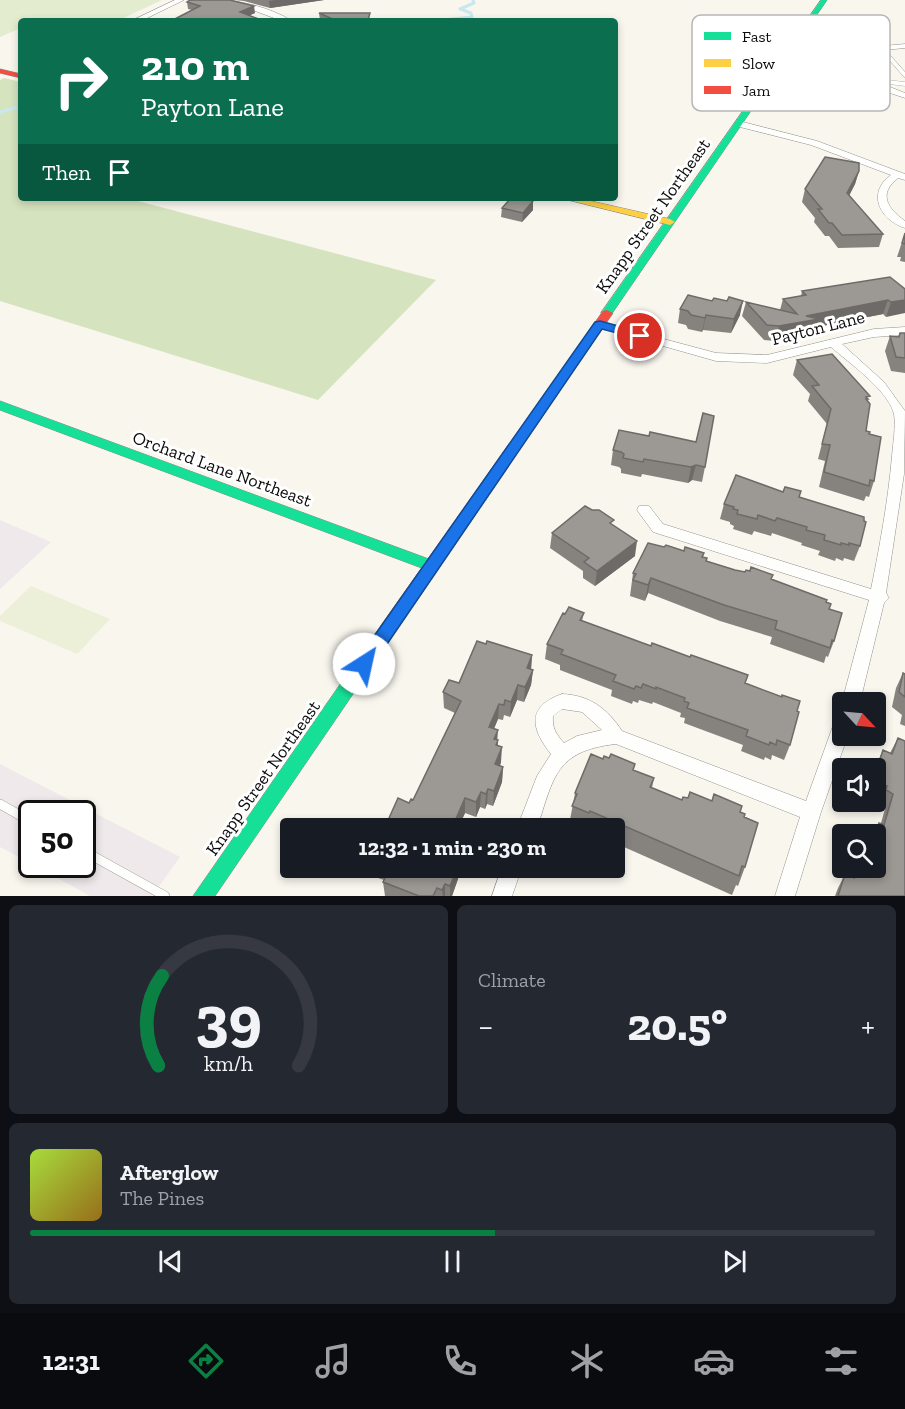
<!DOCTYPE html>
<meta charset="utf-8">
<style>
:root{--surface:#171b24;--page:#242831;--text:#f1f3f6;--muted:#9ea1a6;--line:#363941;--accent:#0b8043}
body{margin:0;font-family:"Zilla Slab",serif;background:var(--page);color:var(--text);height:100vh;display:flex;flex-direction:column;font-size:22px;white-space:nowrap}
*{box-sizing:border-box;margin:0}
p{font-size:20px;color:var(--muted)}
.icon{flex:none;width:33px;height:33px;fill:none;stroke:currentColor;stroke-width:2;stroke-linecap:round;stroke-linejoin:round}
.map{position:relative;height:896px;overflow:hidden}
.details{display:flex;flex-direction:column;gap:9px;padding:9px;background:#0d0f14;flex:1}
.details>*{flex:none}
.top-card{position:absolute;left:18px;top:18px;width:600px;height:183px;border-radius:6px;box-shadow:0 3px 9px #0003;background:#0b6e4f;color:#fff;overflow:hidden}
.needle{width:39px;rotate:116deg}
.controls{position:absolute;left:832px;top:692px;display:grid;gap:12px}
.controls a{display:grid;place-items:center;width:54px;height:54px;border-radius:6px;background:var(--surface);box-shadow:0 3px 9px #0003;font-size:30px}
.speed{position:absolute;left:18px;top:800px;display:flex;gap:12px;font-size:30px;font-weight:700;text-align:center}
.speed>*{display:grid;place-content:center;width:78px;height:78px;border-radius:50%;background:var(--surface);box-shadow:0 3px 9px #0003;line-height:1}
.speed .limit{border:3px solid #111;border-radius:9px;background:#fff;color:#111}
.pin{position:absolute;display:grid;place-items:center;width:51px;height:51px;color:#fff;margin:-26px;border:3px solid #fff;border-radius:50%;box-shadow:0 2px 6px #0007}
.me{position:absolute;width:66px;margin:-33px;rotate:35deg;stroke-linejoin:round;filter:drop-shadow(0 0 4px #0008)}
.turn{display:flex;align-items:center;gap:21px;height:126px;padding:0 24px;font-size:27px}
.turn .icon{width:78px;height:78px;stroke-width:2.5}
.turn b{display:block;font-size:42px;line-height:51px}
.then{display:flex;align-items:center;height:57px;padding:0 24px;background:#0003;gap:12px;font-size:22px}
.big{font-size:45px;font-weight:800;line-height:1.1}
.details .card{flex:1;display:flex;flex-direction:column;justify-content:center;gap:9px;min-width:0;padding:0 21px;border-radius:9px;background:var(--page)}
.details .dial{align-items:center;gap:0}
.dial svg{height:156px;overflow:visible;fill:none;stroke:var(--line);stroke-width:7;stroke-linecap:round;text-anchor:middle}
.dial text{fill:var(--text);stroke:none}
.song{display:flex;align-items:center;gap:18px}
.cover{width:72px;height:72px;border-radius:9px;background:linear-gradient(135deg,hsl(80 70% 55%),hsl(40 70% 35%))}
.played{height:6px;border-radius:3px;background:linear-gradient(90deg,var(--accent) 55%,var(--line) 55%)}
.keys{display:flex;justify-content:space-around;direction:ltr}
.heat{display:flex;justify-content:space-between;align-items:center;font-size:33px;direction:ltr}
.details .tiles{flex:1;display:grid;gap:9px;grid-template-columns:1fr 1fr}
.card:last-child{grid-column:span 2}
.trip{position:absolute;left:280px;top:818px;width:345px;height:60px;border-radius:6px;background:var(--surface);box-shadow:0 3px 9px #0003;font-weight:800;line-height:60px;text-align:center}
.tab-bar{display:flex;height:96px;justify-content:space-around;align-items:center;background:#090b0e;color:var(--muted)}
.tab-bar .icon{width:42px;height:42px}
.tab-bar .selected{color:var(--accent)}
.tab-bar b{font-size:27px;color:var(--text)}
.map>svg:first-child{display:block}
.industrial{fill:#efe9eb}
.green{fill:#e4ecd0}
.forest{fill:#d6e3bf}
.pitch{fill:#edf0d9}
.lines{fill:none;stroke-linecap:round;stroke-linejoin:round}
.stream{stroke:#c8e7ef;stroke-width:3}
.lane-far1-casing{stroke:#92918d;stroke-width:4.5}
.lane-casing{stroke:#92918d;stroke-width:10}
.street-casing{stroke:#92918d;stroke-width:1}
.fast-casing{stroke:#898784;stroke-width:1}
.slow-casing{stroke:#898784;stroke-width:1}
.jam-casing{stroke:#898784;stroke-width:1}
.lane-far1{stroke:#fefefc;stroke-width:4}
.lane{stroke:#fefefc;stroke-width:9}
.street{fill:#fefefc;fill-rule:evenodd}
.fast{fill:#16e098;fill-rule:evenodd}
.slow{fill:#ffcf43;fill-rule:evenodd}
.jam{fill:#f24e42;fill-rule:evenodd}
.wall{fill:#86837f}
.shaded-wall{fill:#6d6a68}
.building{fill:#9c9894;stroke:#6d6a68;stroke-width:1.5}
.route{fill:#1a73e8;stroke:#114b97;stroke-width:1.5}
.labels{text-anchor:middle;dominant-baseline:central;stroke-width:6;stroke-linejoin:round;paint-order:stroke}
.street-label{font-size:18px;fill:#0b0b0b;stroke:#fff}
.key{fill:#fff;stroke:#b6b6b6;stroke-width:1.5}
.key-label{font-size:16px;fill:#0b0b0b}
</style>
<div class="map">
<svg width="905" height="896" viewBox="0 0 905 896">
<rect width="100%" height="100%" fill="#f9f6ee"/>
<path class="industrial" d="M0 520 51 542 0 589Z
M0 764 180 857 152 896H90L32 864H82V813H32V864L0 847Z"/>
<path class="green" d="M0 0H162L117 21H21V28L0 37Z"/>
<path class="forest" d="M4 78 21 82V198H137L134 200 436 280 318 400 0 301V80Z"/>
<path class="pitch" d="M31 586 110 619 77 654 0 621V616Z"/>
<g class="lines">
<path class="stream" d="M433 21 472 17 471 13 460 9 474 3 473 0
M0 112 21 106"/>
<g class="lane-far1-casing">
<path id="lane-far1" d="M882 49 905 75
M880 81 905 84"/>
</g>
<g class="lane-casing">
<path id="lane" d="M0 804 32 822
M82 850 165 896"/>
</g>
<g class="street-casing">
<path id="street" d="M175 0H184L141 21H131Z
M214 0C239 0 270 7 292 21H282L247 8Z
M796 39 873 47 905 44V48L873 51 858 50 890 87 905 93V98L884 91 850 49 793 43 792 41Z
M739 121 817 141 905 174V180L898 178C878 194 887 208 905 221V228C880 220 866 193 891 175L811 145 736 126V122Z
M600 322 716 353 767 355 874 329 905 327V335L874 337 842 344 884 382 905 411 904 474 886 593 889 598 884 603 860 702H842L869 600 653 532 637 510 639 506H649L663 524 871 589C880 545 888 501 892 456 893 443 896 427 894 414 888 390 849 363 831 347L767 363 716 361 596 327 594 325Z
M562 694C589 695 607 708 622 731L806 801 834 723 837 718 843 715V735H848L821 812 795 896H775L800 817 616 744C555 751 554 777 537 828H517L537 776 551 754C530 728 527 706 562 694ZM562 709 582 712 602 730 577 736 564 743C556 734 552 728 553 716Z
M502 867H522L512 896H492Z"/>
</g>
<g class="fast-casing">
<path id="fast" d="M821 0H827L611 315H603L601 313Z
M0 401 437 562 440 566 437 570H427L0 410Z
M388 623 394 624 396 629 394 634 215 896H193L382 624Z"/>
</g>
<g class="slow-casing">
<path id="slow" d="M560 198H578L670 219 675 222 670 225Z"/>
</g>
<g class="jam-casing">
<path id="jam" d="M0 69 21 74V78L0 73Z
M607 310 613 313 394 634 388 635 382 634 380 629 382 624 603 311Z"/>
</g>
<use href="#lane-far1" class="lane-far1"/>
<use href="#lane" class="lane"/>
<use href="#street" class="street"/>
<use href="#fast" class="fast"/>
<use href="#slow" class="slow"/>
<use href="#jam" class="jam"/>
</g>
<path class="wall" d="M235 0H324L270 8 244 1Z
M187 2 255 13 250 15 192 10 188 9Z
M319 13 370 20 376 21H321L320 20Z
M859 171 855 184 849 196 883 234 879 247 838 248 829 236H825L814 222 815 218 802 202 805 189Z
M502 208 533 210 522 222 501 217Z
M905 233V262L900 261 901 257H897Z
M905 289 886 317 883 314 817 327 815 334 775 341 764 340 742 316 746 302 780 310 783 299 801 296 802 291Z
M680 309 740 315 731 333 703 330 702 332 688 329 686 325 678 323Z
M905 333V373L891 371 885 351 890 336 899 337Z
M797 360 868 402 866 431 869 434 874 481 869 497 866 496 864 501 819 487 825 461 818 459 827 424 808 401 810 394 793 375Z
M613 450 705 467 702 482 692 480 688 483 642 474 641 477 621 473V469L619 467 611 465Z
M783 492 799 497 860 546 854 561 844 558 843 561 836 558 835 561 818 555 820 551 801 545 802 543 772 533 771 536 754 531 752 535 733 529 734 526 730 524V522L720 519 724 504Z
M614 525 635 556 595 586 583 578V571L550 548 552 533Z
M664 547 684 551 704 553 703 557 706 561 735 570 771 579 826 602 829 609 834 641 828 657 826 656 824 663 770 644 772 637 720 621 648 593 645 601 630 596 633 573Z
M584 613 582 621 745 683 797 711 790 745 784 760 772 755 771 760 765 757 764 760 741 751 743 745 684 723 685 718 680 717 681 713 653 702 652 704 639 700 638 703 633 701 632 704 611 696 612 690 560 670V665L545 659 547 644 565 614Z
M486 644 532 655 531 669 533 670 531 685 524 702 517 700 510 717 504 715 503 720 498 719 494 729 501 762 500 766 503 767 502 782 493 806 487 804 485 809 480 807 476 817 465 813 458 828H390L389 818 413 800 455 713 444 708 443 692 459 683Z
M903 673 905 674V726L900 724 902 715 892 707 896 688Z
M898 738 905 896H835L838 888 845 874 852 877 855 867H876V834H868L872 825 877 827 879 823H881L885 809 878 805 880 801 876 799V794L877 790H876V768H875L883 750 890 753Z
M603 759 654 778 652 788 682 800 688 798 740 812 744 817 745 867 738 886 736 885 732 895 615 843V828H576L569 825 575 793Z
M377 867H460L459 876 452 896H385L383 882 384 880 378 878Z"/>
<path class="shaded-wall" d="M275 0H324L270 8 269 1Z
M254 6 255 13 241 19 240 12Z
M859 171 855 184 843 207 847 193Z
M533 201V210L522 222 523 213Z
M888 300 883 314 817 327 815 334 775 341 779 326 806 316Z
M905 300V313L886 317 891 302Z
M743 301 740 315 731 333 734 319Z
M706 315 703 330 702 332 705 318Z
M696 465 692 480 688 483 691 467Z
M637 541 635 556 595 586 597 571Z
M651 578 648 593 645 601 648 585Z
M532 655 531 670 527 668Z
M533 670 531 685 524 702 525 687Z
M518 685 517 700 510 717 511 702Z
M499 704 498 719 488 742 489 727Z
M498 730 497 744 498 740V755L494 739Z
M502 747 501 762 495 779V764Z
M503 767 502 782 493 806 494 791Z
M488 789 487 804 485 809 486 794Z
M481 792 480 807 476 817V802Z
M465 798V813L458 828H452Z
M458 867H460L459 876 452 896H450V886Z
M445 884V896H443L442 890Z"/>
<path class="building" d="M190 0H230L254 6 240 12 264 21H171L200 6 187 2Z
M319 13H370L368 20H376L375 21H337Z
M825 157 859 163V171L847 193 883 234 842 235 832 223H829L818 209H822L805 189Z
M511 198H518L533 201 523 213 502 208Z
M905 233V244L902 243Z
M890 277 905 289V300L891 302 888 300 806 316 819 319 779 326 767 325 746 302 797 314 783 299 806 295 802 291Z
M688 295 712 301 714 298 727 301 729 297 743 301 734 319 706 315 705 318 691 315 688 311 680 309Z
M900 333H905V358L896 357 890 336 899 337Z
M832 354 870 396 866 397 868 399H866L870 404 866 431 870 432 869 434 881 437 874 481 870 480 869 486 824 472 830 445 822 444 831 409 812 386 819 385 797 360Z
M703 413 714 416 705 467 696 465 691 467 644 459 643 462 623 458 624 454 621 452 613 450 619 430 649 436 650 432 696 442Z
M736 475 783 492 785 487 801 491 799 497 864 517V521L866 522 860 546 849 543V545L841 543V545L824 540 825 535 806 530 807 527 777 518 775 521 758 515 757 519 737 514 738 510 733 509 734 507 724 504Z
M585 506 592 510H599L614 520 610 523 637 541 597 571 584 562 589 558 552 533Z
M648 543 664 547 666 545 684 551 685 547 704 553 702 557 707 558 706 561 735 570 745 572 746 570 750 571 751 567 773 575 771 579 827 600 826 602 831 604 829 609 842 613 834 641 832 640 830 648 775 629 777 621 724 605 651 578 648 585 633 580 636 574 633 573Z
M569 607 584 613 580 620 651 646 652 643 690 657 691 655 748 675 745 683 782 697V695L800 701 797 711 799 712 790 745 777 740 776 745 770 742 769 745 746 736 748 730 687 708 689 703 684 701 685 698 656 687V689L643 684 641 688 636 686 634 689 613 681 616 675 561 654 563 650 547 644 563 613 565 614Z
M477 641 486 644 487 641 532 655 527 668 533 670 525 687 518 685 511 702 505 700 504 705 499 704 489 727 498 730 494 739 498 740 496 745 502 747 495 764 503 767 494 791 488 789 486 794 481 792 476 802 465 798 452 828H393L397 821 389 818 398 798 409 803 411 799 413 800 461 701 443 692 449 680 459 683Z
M903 673 905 674V697L899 692Z
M898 738 905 741V896H838L845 874 854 878 858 867H876V834H869L872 825 877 828 879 823 884 825 893 794 886 790 887 786 882 783 885 775 876 771 883 750 892 754Z
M591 754 603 759 604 756 609 758 611 754 635 764 633 770 654 778 650 787 682 800 683 797 688 798 690 792 712 801 714 794 742 806 740 812 745 814 744 817 758 823 745 867 742 866 739 876 590 811 589 813 572 806 577 794 575 793Z
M387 867H458L450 886 445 884 442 890 437 888 433 896H419L383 882 390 868Z"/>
<path class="route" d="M600 321 644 333 646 336 640 339 602 329 370 669 364 671 358 669 355 664 358 659 595 322Z"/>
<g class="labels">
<g class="street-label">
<text transform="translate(653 216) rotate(-55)">Knapp Street Northeast</text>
<text transform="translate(818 328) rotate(-14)">Payton Lane</text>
<text transform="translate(222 469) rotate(20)">Orchard Lane Northeast</text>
<text transform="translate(263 778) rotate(-55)">Knapp Street Northeast</text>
</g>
</g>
<rect x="692" y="15" width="198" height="96" rx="9" class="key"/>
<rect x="704" y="32" width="27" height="8" fill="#16e098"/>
<rect x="704" y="59" width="27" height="8" fill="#ffcf43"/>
<rect x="704" y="86" width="27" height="8" fill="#f24e42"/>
<g class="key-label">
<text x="742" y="42">Fast</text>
<text x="742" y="69">Slow</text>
<text x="742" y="96">Jam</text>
</g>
</svg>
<div class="controls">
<a><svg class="needle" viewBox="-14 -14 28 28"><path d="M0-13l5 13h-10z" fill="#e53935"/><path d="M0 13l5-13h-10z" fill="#9ea1a6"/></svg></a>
<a><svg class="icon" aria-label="sound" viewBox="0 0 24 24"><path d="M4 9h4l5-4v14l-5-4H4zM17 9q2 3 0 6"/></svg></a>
<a><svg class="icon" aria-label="search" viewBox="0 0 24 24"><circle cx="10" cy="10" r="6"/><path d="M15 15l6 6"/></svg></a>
</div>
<div class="speed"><div class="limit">50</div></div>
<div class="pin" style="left:640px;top:336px;background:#d93025"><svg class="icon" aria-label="arrive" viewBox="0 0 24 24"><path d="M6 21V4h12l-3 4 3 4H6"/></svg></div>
<svg class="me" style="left:364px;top:664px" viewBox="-20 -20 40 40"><circle r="19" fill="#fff"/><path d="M0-13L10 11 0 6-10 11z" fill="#1a73e8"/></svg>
<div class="trip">12:32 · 1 min · 230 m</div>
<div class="top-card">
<div class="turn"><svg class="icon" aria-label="right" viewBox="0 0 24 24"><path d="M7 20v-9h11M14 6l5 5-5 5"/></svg><div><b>210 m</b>Payton Lane</div></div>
<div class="then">Then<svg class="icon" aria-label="arrive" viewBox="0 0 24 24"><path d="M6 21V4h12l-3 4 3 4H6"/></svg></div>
</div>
</div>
<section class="details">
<div class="tiles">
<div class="card dial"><svg viewBox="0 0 100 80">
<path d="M14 69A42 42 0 1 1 86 69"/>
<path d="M14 69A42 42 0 0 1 16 23" stroke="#0b8043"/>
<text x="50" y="56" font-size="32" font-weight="700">39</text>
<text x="50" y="72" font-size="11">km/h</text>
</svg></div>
<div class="card"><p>Climate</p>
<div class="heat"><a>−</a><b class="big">20.5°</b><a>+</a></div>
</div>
<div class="card">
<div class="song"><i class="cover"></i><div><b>Afterglow</b><p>The Pines</p></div></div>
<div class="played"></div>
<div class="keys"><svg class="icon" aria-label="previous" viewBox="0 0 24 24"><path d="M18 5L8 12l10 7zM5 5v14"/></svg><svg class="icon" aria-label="pause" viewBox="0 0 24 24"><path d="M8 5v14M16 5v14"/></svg><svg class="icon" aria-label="next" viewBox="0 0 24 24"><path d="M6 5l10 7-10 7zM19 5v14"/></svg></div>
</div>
</div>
</section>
<nav class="tab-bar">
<b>12:31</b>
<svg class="icon selected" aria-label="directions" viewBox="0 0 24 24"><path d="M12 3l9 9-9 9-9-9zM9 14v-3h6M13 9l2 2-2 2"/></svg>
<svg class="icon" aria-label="music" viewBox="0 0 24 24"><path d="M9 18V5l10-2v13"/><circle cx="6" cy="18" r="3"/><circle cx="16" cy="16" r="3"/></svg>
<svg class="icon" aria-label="phone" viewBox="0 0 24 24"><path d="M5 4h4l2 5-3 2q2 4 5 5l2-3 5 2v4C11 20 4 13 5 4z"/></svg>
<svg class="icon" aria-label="climate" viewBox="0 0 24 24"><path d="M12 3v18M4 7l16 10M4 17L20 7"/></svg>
<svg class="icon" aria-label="car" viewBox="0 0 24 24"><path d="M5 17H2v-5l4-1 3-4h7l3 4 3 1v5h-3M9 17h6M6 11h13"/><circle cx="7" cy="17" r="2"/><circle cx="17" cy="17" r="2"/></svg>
<svg class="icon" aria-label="filters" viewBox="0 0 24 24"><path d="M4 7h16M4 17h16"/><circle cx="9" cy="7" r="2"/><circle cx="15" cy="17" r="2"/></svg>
</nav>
